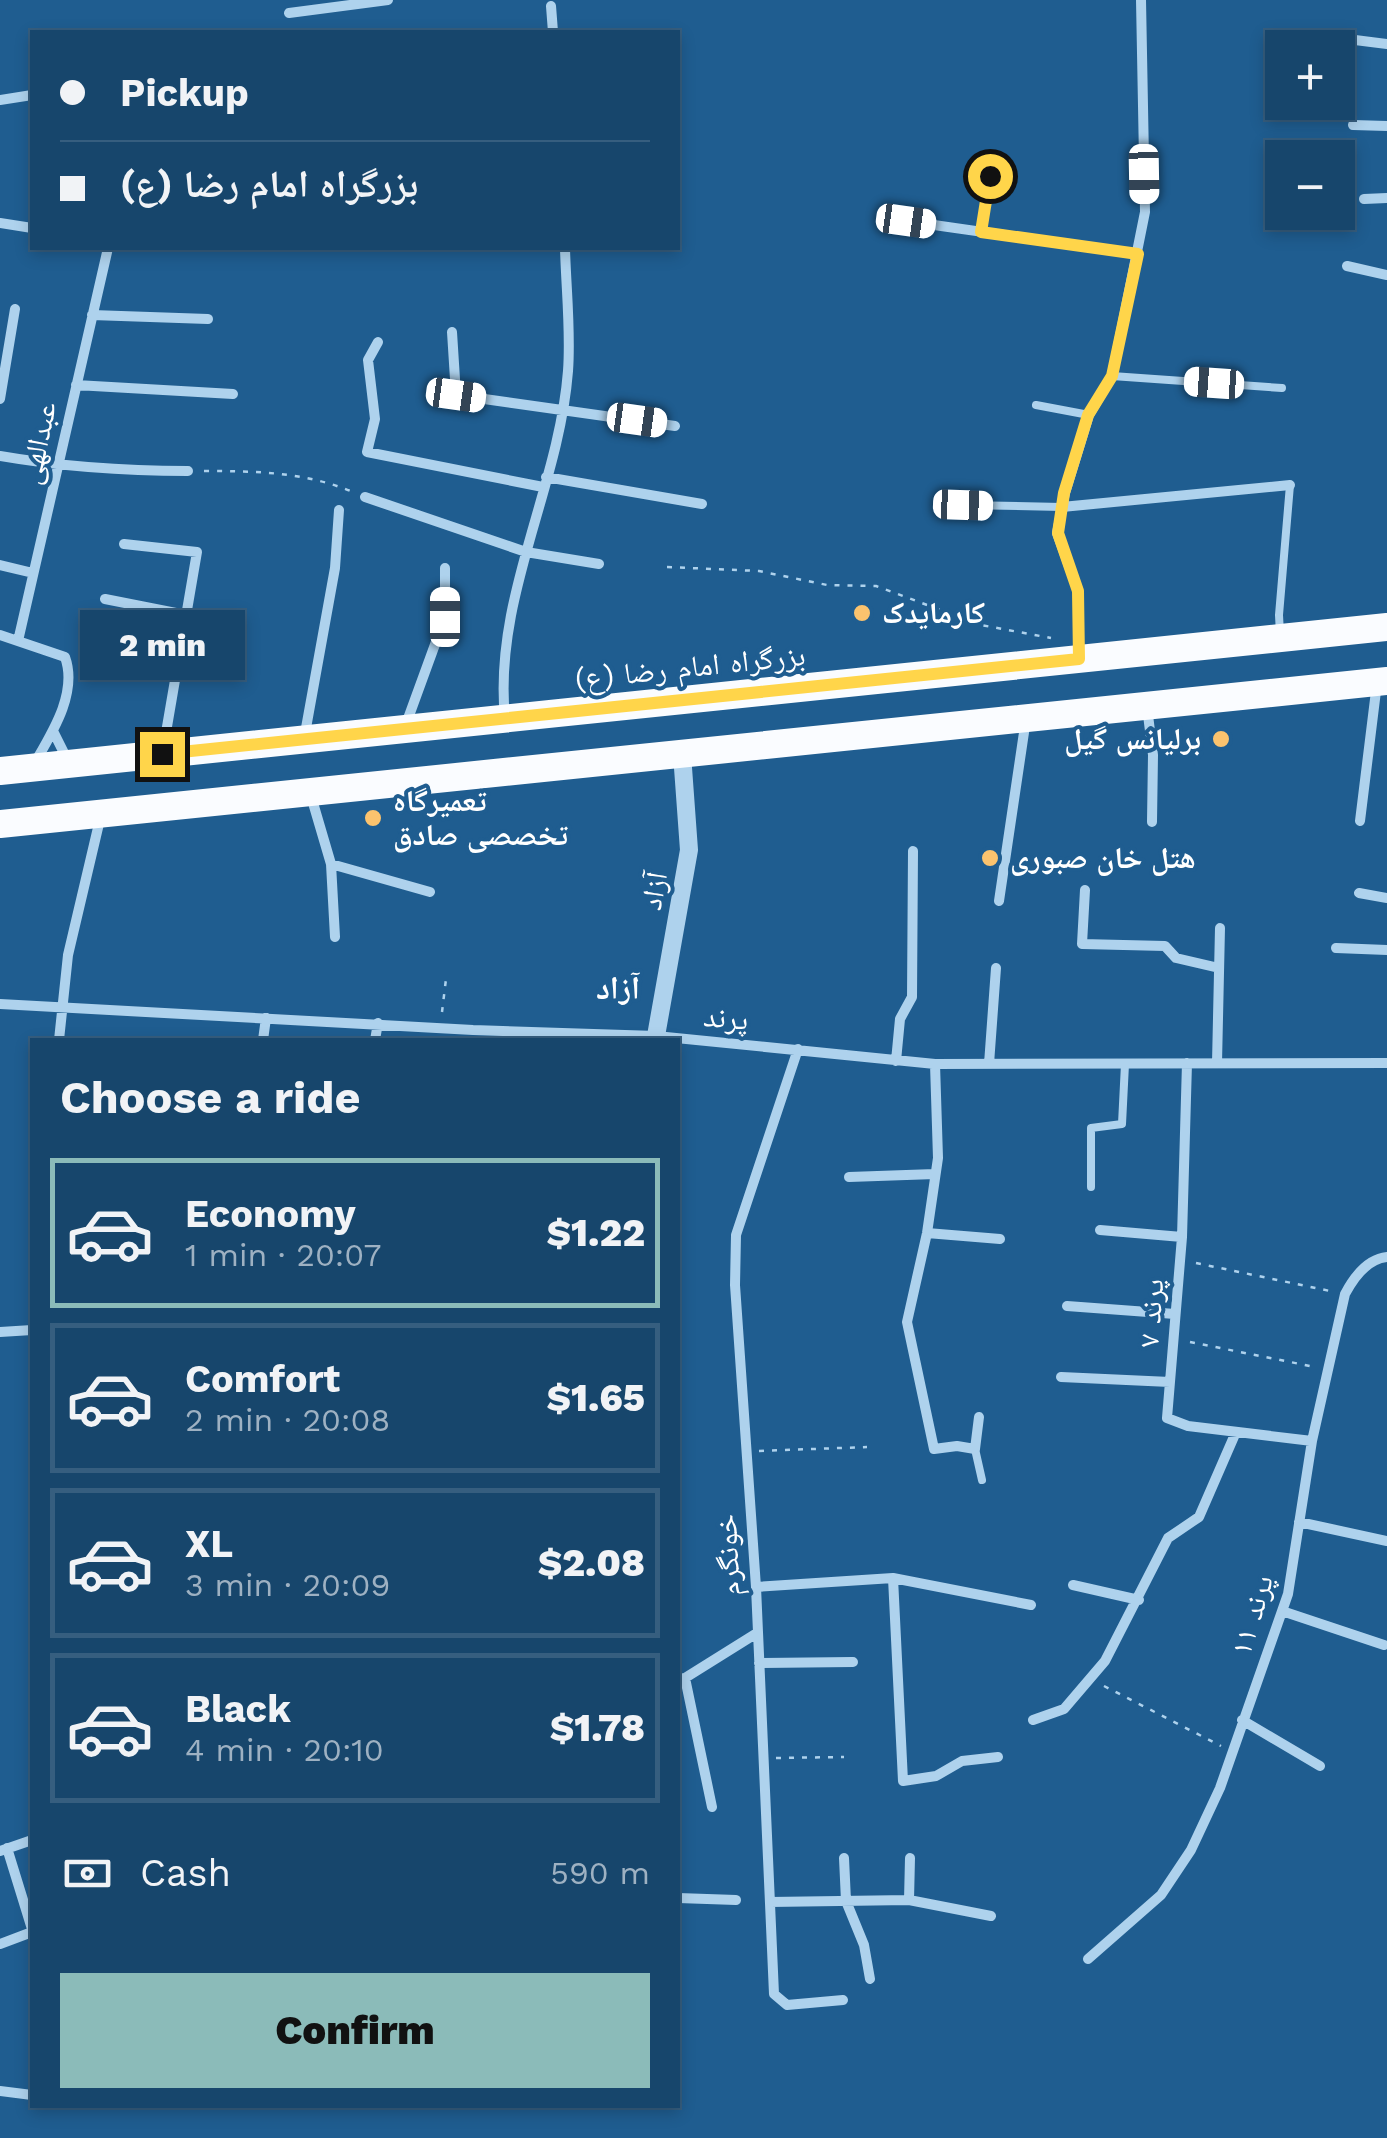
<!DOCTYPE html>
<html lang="en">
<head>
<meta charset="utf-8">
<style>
  body { margin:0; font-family:"Work Sans","Noto Naskh Arabic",sans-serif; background:#245074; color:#f1f3f6; height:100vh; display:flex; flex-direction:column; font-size:38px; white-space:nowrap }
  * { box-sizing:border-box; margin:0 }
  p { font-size:32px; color:#9eb1c2 }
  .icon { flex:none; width:55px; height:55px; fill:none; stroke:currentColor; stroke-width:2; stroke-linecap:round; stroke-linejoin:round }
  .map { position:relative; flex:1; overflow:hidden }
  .panel { position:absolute; left:30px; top:1038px; width:650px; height:1070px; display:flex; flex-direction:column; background:#17466c; border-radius:0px; box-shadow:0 5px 15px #0003,0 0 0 2px #365e7f }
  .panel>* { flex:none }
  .guide { position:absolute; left:30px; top:30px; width:650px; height:220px; border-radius:0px; box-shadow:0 5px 15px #0003,0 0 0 2px #365e7f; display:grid; align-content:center; height:220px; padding:0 30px; background:#17466c }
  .fabs { position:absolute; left:1265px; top:30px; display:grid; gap:20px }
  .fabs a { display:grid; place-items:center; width:90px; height:90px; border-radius:0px; background:#17466c; box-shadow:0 5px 15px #0003,0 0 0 2px #365e7f; font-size:50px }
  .end { position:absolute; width:45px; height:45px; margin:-22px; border:12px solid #ffd54a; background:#111; box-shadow:0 0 0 5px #111 }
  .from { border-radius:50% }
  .bubble { position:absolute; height:70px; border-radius:0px; background:#17466c; box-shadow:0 5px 15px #0003,0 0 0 2px #365e7f; font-size:32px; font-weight:800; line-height:70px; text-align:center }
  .car { position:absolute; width:30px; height:60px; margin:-30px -15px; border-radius:12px; box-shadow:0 0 8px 2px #0007; background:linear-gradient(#fff 24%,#345 0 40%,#fff 0 76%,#345 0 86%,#fff 0) }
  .guide b { display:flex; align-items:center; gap:35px; height:95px; font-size:38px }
  .guide b+b { border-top:2px solid #365e7f }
  .guide i { width:25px; height:25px; background:#f1f3f6 }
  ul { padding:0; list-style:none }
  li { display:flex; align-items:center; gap:30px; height:150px; margin:0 20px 15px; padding:0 10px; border:5px solid #365e7f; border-radius:0px }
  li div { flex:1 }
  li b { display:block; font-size:38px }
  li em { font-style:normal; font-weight:800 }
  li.on { border-color:#8bbbb9 }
  li>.icon { width:90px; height:90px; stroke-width:1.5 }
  h2 { padding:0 30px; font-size:45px; line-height:120px }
  .pay { display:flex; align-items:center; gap:25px; height:110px; padding:0 30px; font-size:38px }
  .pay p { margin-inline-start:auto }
  .cta { display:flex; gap:20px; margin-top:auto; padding:20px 30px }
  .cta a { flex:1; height:115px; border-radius:0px; background:#8bbbb9; color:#111; font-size:40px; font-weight:800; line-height:115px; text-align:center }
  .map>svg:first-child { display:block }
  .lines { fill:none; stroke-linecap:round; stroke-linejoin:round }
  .path { stroke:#aed2ed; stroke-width:2.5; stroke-dasharray:5 8; stroke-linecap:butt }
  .service { stroke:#aed2ed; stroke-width:8 }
  .minor { stroke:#aed2ed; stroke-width:10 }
  .tertiary { stroke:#aed2ed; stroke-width:18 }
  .trunk { stroke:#fafcff; stroke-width:28 }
  .route { stroke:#ffd54a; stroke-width:12 }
  .poi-dot { fill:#fbc36e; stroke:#1f5d90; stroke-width:4 }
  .labels { text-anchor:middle; stroke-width:8; stroke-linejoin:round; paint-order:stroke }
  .street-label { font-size:30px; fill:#fff; stroke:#1f5d90 }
  .poi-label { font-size:30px; font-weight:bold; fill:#fff; stroke:#1f5d90; text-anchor:start }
  .neighbourhood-label { font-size:32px; font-weight:bold; fill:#fff; stroke:#1f5d90 }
</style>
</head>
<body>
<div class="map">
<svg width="1387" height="2138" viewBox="0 0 1387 2138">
  <rect width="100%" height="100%" fill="#1f5d90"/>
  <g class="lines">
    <!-- path -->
    <path class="path" d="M204,471C256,471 305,472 353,492
      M667,567L759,571L827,585L876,586L981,625L1051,638
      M442,1012L446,979
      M1196,1263L1330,1291
      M1190,1342L1315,1367
      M759,1451L867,1447
      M1104,1686L1221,1746
      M776,1758L844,1757"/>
    <!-- service -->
    <path class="service" d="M1112,376L1282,388
      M1036,405L1089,415
      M963,505L1062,507
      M1280,634L1279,615L1290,485
      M1091,1187V1128L1122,1124L1125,1064
      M975,1449L982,1480"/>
    <!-- minor -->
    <path class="minor" d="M551,6L553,32
      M289,13L388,0
      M1355,40L1387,44
      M0,100L32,95
      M1353,125L1387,126
      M1364,199L1387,198
      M906,221L1137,254
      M0,223L32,228
      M981,232L990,176
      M1347,266L1387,275
      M92,315L208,319
      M452,332L456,395L675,426
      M378,342L368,360L375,419L367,452L543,487
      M76,385L233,394
      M0,399L15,309
      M0,456C63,467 124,471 188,471
      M546,477L702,504
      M365,497L526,552L599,564
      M1062,507L1290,485
      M124,544L197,552L163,750
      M0,565L33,573
      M105,599L186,615
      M0,635L65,657C78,693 52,733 34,764
      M18,641L108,248
      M1079,656L1078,591L1057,533L1065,493L1089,415L1112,376L1145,212L1141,0
      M128,659L177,669
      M1147,707L1153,755L1152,822
      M505,718C493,598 559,488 568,371C571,331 566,288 565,248
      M406,724L445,617V568
      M53,731L68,761
      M304,739L335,568L339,510
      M311,796L331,864L335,937
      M1360,821L1377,683
      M331,864L430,892
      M1085,890L1082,944L1165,946L1176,958L1219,968
      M1359,893L1387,898
      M999,901L1026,719
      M1336,948L1387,950
      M0,1004L473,1030L656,1036L935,1064L1387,1063
      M59,1040L68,955L101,815
      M263,1040L266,1018
      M375,1040L378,1023
      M798,1049L736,1235L735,1285L756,1587L774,1994L787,2005L843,2000
      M896,1061L900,1019L912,997L913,851
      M1187,1063L1182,1237L1167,1418L1188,1426L1312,1441
      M1217,1063L1220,928
      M935,1064L938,1158L927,1233L907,1322L934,1449L957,1446L975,1449L979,1417
      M989,1064L996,968
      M849,1177L935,1174
      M1100,1230L1182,1237
      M927,1233L1000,1239
      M1067,1306L1175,1314
      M0,1332L32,1330
      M1061,1377L1170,1382
      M1299,1522L1387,1541
      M893,1578L903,1781L936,1776L962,1761L998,1757
      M1073,1585L1139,1600
      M756,1587L893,1578L1031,1605
      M1282,1611L1384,1645
      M759,1663L853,1662
      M685,1678L712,1807
      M678,1679L685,1678L757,1633
      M1033,1720L1064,1709L1105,1661L1168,1538L1199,1517L1236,1432
      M1242,1720L1320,1766
      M7,1848L32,1929
      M0,1851L32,1840
      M844,1858L846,1901L864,1945L870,1979
      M678,1898L736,1900
      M909,1900L910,1858
      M770,1902L909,1900L991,1916
      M0,1944L32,1932
      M1088,1959L1161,1895L1191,1850L1220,1788L1288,1594L1312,1441L1345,1294C1354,1277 1367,1259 1387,1257
      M0,2091L32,2095"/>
    <!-- tertiary -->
    <path class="tertiary" d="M656,1036L689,850L682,754"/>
    <!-- trunk -->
    <path class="trunk" d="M0,771L1387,627
      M0,824L1387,681"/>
  </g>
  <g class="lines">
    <!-- route -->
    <path class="route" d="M162,754L1079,659L1078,591L1058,533L1064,493L1088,415L1112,376L1138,254L981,232L990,176"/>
  </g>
  <!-- markers -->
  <g class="poi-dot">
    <circle cx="862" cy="613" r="10"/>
    <circle cx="1221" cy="739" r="10"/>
    <circle cx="373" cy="818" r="10"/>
    <circle cx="990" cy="858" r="10"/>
  </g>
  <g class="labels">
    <!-- street labels -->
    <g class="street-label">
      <text transform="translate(38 443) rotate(-78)" y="10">عبدالهی</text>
      <text transform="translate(690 667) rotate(-6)" y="10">بزرگراه امام رضا (ع)</text>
      <text transform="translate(654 891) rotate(-80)" y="10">آزاد</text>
      <text transform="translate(726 1018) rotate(5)" y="10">پرند</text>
      <text transform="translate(1151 1313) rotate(-86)" y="10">پرند ۷</text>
      <text transform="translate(728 1555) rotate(-93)" y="10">خونگرم</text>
      <text transform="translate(1252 1615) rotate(-73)" y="10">پرند ۱۱</text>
    </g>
    <!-- poi labels -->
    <g class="poi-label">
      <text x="882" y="623">کارمایدک</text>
      <text x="1201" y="749" text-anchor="end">برلیانس گیل</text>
      <text x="393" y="811">تعمیرگاه<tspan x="393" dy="34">تخصصی صادق</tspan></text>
      <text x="1010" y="868">هتل خان صبوری</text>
    </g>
    <!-- neighbourhood labels -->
    <g class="neighbourhood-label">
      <text x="618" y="999">آزاد</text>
    </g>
  </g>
</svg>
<div class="fabs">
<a>+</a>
<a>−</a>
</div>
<i class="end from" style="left:990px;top:176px"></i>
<i class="end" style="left:162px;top:754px"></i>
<div class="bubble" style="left:80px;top:610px;width:165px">2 min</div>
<i class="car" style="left:1144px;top:174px;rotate:179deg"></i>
<i class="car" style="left:906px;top:221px;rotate:98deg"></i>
<i class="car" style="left:1214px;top:383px;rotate:274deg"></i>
<i class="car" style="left:456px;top:395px;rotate:98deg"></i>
<i class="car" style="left:637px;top:420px;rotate:98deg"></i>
<i class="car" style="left:963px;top:505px;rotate:92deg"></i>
<i class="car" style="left:445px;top:617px;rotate:0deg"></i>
<div class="guide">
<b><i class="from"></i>Pickup</b>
<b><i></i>بزرگراه امام رضا (ع)</b>
</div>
<section class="panel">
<h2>Choose a ride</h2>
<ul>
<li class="on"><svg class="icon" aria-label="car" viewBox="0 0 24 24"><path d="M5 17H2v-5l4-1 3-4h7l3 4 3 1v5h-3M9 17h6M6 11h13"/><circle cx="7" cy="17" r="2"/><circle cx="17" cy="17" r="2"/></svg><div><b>Economy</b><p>1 min · 20:07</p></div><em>$1.22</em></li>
<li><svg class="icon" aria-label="car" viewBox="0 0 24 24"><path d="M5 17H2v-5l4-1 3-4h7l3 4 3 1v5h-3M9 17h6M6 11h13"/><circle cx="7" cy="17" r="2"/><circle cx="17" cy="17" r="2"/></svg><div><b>Comfort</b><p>2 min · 20:08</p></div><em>$1.65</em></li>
<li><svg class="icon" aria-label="car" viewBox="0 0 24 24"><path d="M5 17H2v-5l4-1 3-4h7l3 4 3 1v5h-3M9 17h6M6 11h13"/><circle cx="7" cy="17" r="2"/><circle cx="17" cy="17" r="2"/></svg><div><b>XL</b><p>3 min · 20:09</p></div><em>$2.08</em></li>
<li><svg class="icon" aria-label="car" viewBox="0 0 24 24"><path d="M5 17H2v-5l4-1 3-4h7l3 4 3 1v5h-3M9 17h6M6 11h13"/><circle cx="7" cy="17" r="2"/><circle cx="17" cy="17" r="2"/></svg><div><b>Black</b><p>4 min · 20:10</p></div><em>$1.78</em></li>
</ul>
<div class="pay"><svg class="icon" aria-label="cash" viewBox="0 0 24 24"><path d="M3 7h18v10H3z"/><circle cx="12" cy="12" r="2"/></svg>Cash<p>590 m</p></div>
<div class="cta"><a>Confirm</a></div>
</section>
</div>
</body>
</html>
